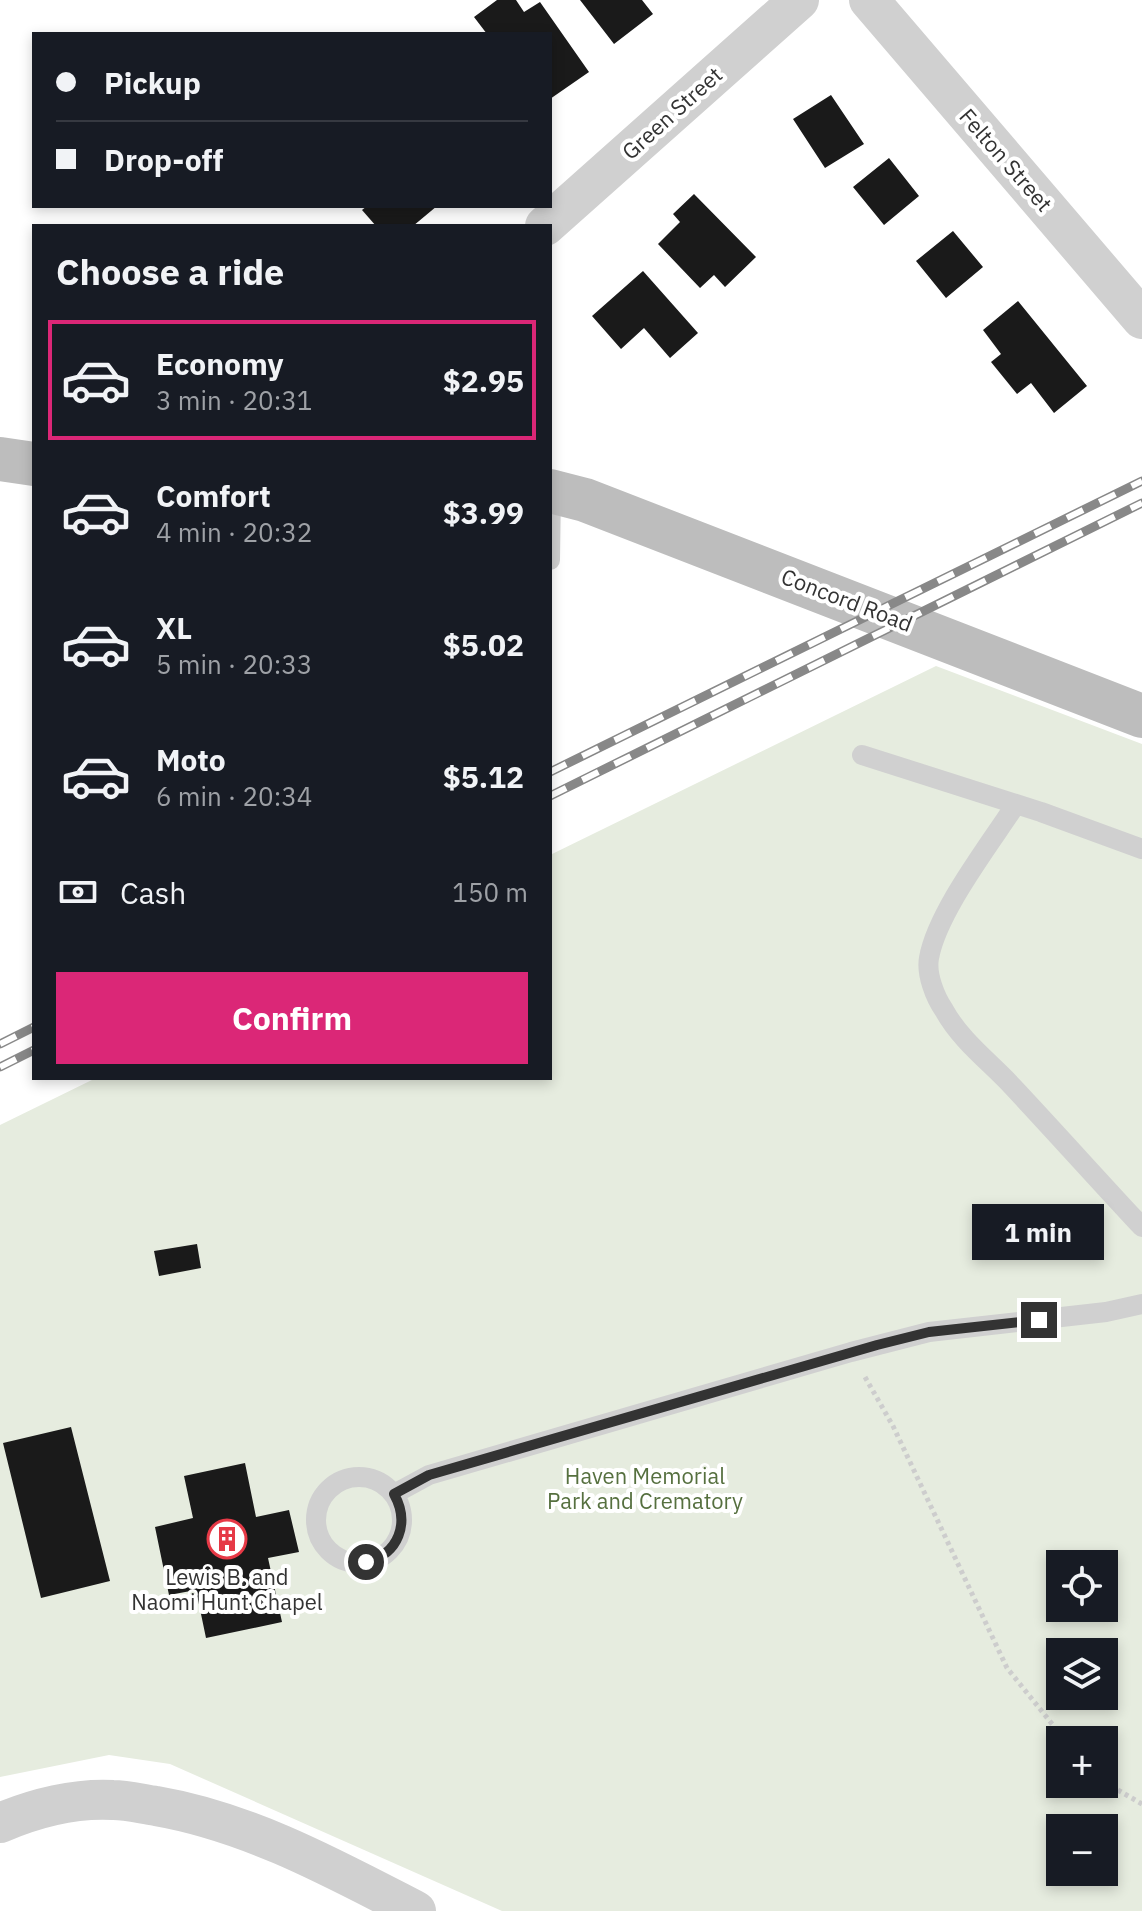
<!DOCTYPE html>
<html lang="en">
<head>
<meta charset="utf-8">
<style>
  body { margin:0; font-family:"IBM Plex Sans",sans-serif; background:#20242c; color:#f1f3f6; height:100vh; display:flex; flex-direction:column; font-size:30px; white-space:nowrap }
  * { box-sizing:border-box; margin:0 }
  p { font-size:26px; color:#9ea1a6 }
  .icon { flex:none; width:44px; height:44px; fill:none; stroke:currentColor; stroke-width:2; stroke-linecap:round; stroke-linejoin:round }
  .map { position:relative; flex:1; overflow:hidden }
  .panel { position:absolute; left:32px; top:224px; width:520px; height:856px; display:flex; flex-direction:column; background:#171b24; border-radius:0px; box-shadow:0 4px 12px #0003 }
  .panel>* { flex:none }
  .hud { position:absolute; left:32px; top:32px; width:520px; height:176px; border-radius:0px; box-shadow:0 4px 12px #0003; display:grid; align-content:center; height:176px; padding:0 24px; background:#171b24 }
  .fabs { position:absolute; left:1046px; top:1550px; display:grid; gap:16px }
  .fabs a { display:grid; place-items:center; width:72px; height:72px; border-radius:0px; background:#171b24; box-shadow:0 4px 12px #0003; font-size:40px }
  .end { position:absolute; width:36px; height:36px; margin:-18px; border:10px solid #333; background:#fff; box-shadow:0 0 0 4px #fff }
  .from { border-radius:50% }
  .bubble { position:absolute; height:56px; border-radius:0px; background:#171b24; box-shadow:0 4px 12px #0003; font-size:26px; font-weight:700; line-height:56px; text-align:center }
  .hud b { display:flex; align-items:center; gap:28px; height:76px; font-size:30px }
  .hud b+b { border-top:2px solid #363941 }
  .hud i { width:20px; height:20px; background:#f1f3f6 }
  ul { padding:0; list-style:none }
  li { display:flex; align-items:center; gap:24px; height:120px; margin:0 16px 12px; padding:0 8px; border:4px solid transparent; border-radius:0px }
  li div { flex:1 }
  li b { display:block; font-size:30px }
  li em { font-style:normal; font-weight:700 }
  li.active { border-color:#db2777 }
  li>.icon { width:72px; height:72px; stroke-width:1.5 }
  h2 { padding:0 24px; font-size:36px; line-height:96px }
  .pay { display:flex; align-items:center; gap:20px; height:88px; padding:0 24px; font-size:30px }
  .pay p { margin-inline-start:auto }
  .cta { display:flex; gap:16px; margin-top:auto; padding:16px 24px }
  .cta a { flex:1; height:92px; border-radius:0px; background:#db2777; color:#fff; font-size:32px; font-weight:700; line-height:92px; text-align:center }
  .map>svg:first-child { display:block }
  .green { fill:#e6ecdf; fill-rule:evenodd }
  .building { fill:#1a1a1a }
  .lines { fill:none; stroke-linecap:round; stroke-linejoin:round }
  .path { stroke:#cdcdcd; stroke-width:5; stroke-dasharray:4 4; stroke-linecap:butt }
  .lane { stroke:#d0d0d0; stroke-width:20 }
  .street { stroke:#d0d0d0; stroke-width:40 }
  .secondary { stroke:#bdbdbd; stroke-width:44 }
  .rail-casing { stroke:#888; stroke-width:9 }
  .rail { stroke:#fff; stroke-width:6; stroke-dasharray:18; stroke-linecap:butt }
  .route { stroke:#333; stroke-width:10 }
  .labels { text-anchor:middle; stroke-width:8; stroke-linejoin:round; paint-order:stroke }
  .street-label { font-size:22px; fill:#333; stroke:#fff }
  .park-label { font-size:22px; fill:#56703f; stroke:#fff }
  .poi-label { font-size:22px; fill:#333; stroke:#fff }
</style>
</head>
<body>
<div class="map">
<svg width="1142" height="1911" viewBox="0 0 1142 1911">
  <rect width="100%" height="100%" fill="#fff"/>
  <!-- green -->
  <path class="green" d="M936,666L1142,744V1911H502L170,1764L109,1755L0,1777V1125L96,1078H550V855ZM1060,1564H1104V1608H1060ZM1060,1652H1104V1696H1060ZM1060,1740H1104V1784H1060ZM1060,1828H1104V1872H1060Z"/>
  <!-- building -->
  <path class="building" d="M497,0H516L524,12L540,2L589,72L550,99V34H487L474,17Z
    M580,0H642L653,14L614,44Z
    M831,95L864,144L825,168L793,119Z
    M889,158L919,196L884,225L853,187Z
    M694,194L756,257L725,287L714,275L700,288L658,244L680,222L673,214Z
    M367,206H437L413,226H376L362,210Z
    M953,231L983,267L946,298L916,261Z
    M643,271L698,333L670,358L644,328L621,349L592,316Z
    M1018,301L1087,386L1054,413L1031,383L1017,394L991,362L1001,354L983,330Z
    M197,1244L201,1268L159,1276L154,1251Z
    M71,1427L110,1581L41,1598L3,1443Z
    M245,1463L256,1517L289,1510L299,1552L268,1558L282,1622L206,1638L196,1590L169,1595L155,1527L193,1518L184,1476Z"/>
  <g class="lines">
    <!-- path -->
    <path class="path" d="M865,1377L893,1426L1007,1668L1065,1740
      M1104,1782L1142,1804"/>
    <!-- lane -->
    <path class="lane" d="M550,560L551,491
      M862,755L1041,812L1142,849
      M1016,804C990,844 937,912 929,958C926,974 935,997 944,1010C961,1041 990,1062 1013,1087C1057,1134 1099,1181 1142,1227
      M316 1520a43 43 0 1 1 86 0a43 43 0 1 1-86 0Z
      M394,1494L429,1475L851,1352L929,1332L1106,1312L1142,1304"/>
    <!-- street -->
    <path class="street" d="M869,0L1142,319
      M545,226L799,0
      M0,1823C35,1808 76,1798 113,1800C127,1800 142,1804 156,1806C249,1822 333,1868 416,1911"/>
    <!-- secondary -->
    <path class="secondary" d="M0,459L34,464
      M550,491L585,500L1142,716"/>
    <defs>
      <path id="rail" d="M550,772L1142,481
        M550,796L1142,503
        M0,1044L34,1027
        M0,1067L34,1050"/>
    </defs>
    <!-- rail casing -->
    <use href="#rail" class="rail-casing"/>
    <!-- rail -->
    <use href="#rail" class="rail"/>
  </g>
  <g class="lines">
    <!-- route -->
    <path class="route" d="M366,1562C399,1554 410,1523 394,1494L429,1475L877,1345L929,1332L1039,1320"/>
  </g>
  <!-- icons -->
  <defs>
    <symbol id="building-ring" viewBox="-11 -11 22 22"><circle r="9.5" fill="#fff" stroke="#e63946" stroke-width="1.5"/><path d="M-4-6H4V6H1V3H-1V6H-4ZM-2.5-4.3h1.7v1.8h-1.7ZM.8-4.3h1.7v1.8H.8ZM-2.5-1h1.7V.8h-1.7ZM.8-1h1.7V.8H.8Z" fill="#e63946"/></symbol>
  </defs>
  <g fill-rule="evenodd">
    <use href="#building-ring" x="205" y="1517" width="44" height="44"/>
  </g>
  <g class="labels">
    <!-- street labels -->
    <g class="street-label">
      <text transform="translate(672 113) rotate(-42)" y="8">Green Street</text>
      <text transform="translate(1006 160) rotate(49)" y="8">Felton Street</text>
      <text transform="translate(847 600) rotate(21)" y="8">Concord Road</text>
    </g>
    <!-- park labels -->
    <g class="park-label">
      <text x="645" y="1484">Haven Memorial<tspan x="645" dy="25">Park and Crematory</tspan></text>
    </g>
    <!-- poi labels -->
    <g class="poi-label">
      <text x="227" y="1585">Lewis B. and<tspan x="227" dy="25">Naomi Hunt Chapel</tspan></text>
    </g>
  </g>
</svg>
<div class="fabs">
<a><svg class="icon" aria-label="locate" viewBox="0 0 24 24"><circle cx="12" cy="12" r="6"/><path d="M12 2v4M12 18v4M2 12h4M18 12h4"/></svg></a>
<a><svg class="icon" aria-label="layers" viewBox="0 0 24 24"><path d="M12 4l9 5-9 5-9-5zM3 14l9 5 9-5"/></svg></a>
<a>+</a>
<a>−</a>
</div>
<i class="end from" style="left:366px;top:1562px"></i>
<i class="end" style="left:1039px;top:1320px"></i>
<div class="bubble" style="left:972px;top:1204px;width:132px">1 min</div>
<div class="hud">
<b><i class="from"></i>Pickup</b>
<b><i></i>Drop-off</b>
</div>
<section class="panel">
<h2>Choose a ride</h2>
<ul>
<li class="active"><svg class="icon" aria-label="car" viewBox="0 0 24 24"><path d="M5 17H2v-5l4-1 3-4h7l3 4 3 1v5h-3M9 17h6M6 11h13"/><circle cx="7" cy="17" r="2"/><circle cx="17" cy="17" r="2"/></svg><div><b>Economy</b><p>3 min · 20:31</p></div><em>$2.95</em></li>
<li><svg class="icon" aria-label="car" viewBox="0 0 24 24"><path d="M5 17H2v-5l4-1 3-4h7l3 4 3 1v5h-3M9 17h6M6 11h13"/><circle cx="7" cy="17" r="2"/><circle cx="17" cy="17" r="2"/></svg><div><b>Comfort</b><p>4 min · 20:32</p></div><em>$3.99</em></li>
<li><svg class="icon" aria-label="car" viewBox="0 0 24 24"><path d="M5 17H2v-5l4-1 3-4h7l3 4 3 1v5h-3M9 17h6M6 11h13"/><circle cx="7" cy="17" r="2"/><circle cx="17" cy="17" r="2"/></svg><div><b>XL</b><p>5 min · 20:33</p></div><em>$5.02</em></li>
<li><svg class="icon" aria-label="car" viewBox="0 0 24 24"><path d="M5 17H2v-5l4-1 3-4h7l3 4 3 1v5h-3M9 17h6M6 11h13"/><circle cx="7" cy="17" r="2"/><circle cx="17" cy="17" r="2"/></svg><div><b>Moto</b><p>6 min · 20:34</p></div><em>$5.12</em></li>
</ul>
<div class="pay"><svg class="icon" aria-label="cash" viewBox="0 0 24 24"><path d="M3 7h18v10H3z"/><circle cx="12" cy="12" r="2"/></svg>Cash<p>150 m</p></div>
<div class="cta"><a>Confirm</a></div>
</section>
</div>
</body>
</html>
